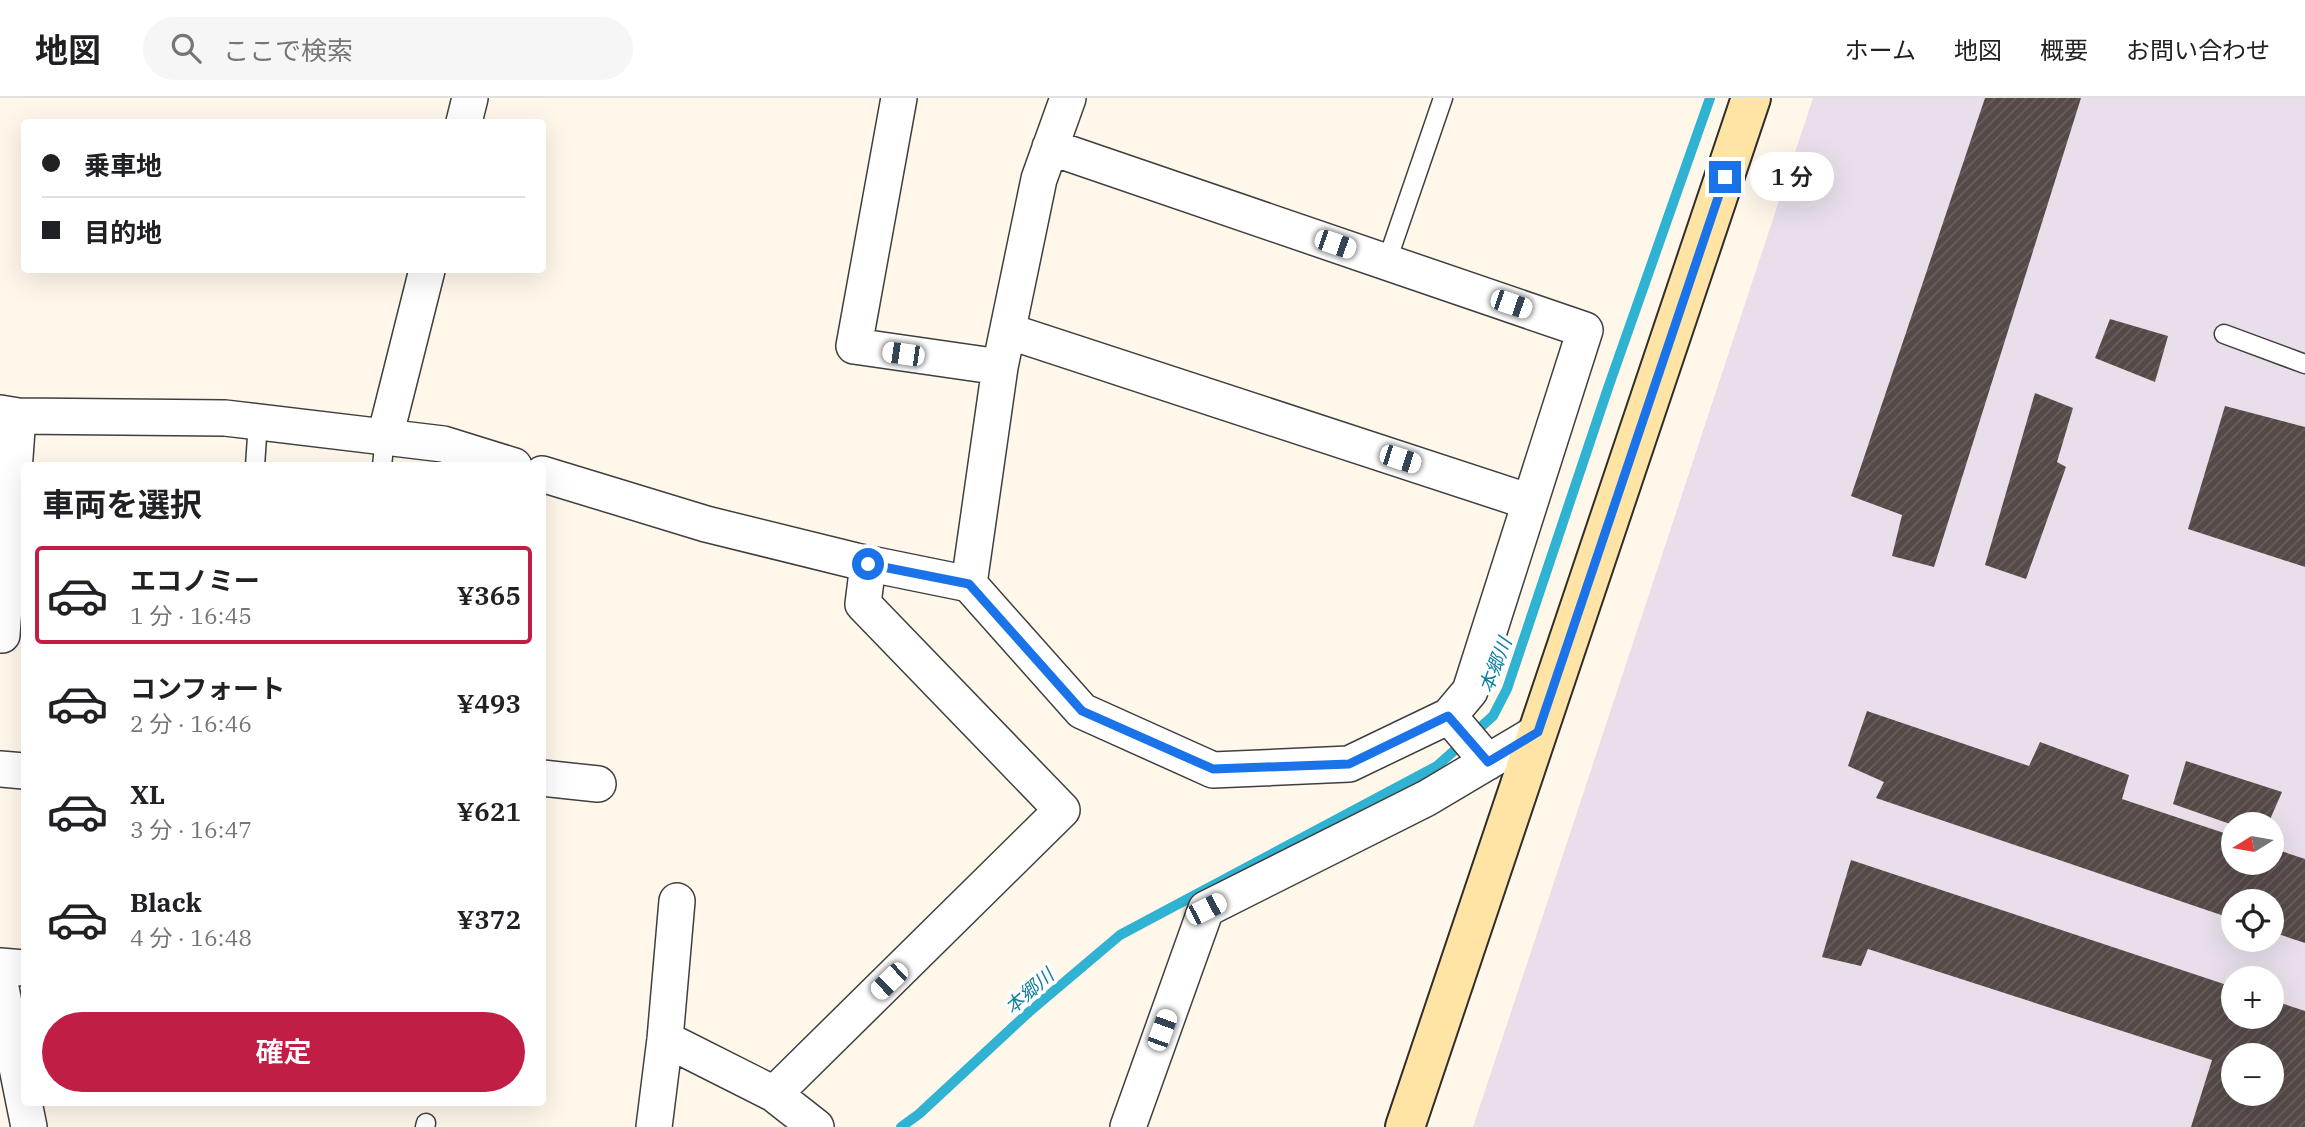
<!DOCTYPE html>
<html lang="ja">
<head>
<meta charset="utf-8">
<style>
  body { margin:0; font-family:"IBM Plex Serif","Noto Sans JP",serif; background:#f6f6f6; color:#202124; height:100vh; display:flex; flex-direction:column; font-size:26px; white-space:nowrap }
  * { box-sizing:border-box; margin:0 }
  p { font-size:23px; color:#757577 }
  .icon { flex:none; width:38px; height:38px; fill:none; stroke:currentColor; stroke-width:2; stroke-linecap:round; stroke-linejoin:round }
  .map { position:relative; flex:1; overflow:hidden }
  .details { position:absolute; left:21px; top:364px; width:525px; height:644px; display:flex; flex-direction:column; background:#fff; border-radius:7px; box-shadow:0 7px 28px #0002 }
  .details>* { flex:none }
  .top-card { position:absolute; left:21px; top:21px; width:525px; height:154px; border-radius:7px; box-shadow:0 7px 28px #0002; display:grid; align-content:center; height:154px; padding:0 21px; background:#fff }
  .needle { width:46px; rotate:259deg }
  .controls { position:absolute; left:2221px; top:714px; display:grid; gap:14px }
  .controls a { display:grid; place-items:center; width:63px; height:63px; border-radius:50%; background:#fff; box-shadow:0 7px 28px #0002; font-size:35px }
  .end { position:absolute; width:32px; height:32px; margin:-16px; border:9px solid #1a73e8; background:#fff; box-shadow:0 0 0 4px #fff }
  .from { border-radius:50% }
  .bubble { position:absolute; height:49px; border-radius:24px; background:#fff; box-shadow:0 7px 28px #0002; font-size:23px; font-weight:600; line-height:49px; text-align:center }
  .car { position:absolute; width:21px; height:42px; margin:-21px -10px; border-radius:9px; box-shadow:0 0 5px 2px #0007; background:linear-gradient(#fff 24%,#345 0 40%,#fff 0 76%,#345 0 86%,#fff 0) }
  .top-card b { display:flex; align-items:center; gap:24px; height:66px; font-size:26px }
  .top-card b+b { border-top:2px solid #e0e0e0 }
  .top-card i { width:18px; height:18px; background:#202124 }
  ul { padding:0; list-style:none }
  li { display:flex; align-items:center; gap:21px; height:98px; margin:0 14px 10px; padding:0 7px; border:4px solid transparent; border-radius:7px }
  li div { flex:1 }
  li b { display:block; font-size:26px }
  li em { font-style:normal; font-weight:600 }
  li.active { border-color:#c11e46 }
  li>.icon { width:63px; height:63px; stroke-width:1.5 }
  h2 { padding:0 21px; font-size:32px; line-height:84px }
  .cta { display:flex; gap:14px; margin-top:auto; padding:14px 21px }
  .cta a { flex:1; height:80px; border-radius:42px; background:#c11e46; color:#fff; font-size:28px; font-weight:600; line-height:80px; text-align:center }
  header { display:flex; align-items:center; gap:42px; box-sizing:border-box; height:98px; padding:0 35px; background:#fff; border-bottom:2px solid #e0e0e0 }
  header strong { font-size:33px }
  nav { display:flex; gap:38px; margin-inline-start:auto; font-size:24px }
  .search { width:490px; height:63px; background:#f6f6f6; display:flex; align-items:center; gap:18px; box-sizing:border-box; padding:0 24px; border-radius:38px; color:#757577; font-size:26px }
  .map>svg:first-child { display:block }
  .industrial { fill:#e8dfeb; fill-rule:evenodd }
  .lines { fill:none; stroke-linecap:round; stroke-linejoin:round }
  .stream { stroke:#30b2d3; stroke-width:10 }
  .building { fill:url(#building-hatch); fill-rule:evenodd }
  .lane-casing { stroke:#3f3f3f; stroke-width:21 }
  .street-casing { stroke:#3f3f3f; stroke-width:38 }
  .secondary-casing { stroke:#2e2e2e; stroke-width:42 }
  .lane { stroke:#fff; stroke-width:18 }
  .street { stroke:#fff; stroke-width:35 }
  .secondary { stroke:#ffe4a5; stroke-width:38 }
  .route { stroke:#1a73e8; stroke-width:9 }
  .labels { text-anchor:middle; stroke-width:7; stroke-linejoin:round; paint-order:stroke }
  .water-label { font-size:19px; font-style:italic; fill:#107fa2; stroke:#fff }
</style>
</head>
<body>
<header>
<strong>地図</strong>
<div class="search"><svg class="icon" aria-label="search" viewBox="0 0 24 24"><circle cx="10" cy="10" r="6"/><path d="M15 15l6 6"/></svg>ここで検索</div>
<nav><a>ホーム</a><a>地図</a><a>概要</a><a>お問い合わせ</a></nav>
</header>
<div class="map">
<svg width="2305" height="1029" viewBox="0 0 2305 1029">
  <defs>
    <pattern id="building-hatch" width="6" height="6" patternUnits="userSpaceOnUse" patternTransform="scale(1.75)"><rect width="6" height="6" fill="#554a48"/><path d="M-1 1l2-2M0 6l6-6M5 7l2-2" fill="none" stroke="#68605e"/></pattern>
  </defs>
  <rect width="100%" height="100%" fill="#fff7ea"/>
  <!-- industrial -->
  <path class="industrial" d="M1813,0H2305V1029H1473ZM2233,726H2272V765H2233ZM2233,803H2272V842H2233ZM2233,880H2272V919H2233ZM2233,957H2272V996H2233Z"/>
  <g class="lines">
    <!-- stream -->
    <path class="stream" d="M901,1029L919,1016L1029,914L1120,837L1437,668L1493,618L1507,591L1608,290L1710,0"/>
  </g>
  <!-- building -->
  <path class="building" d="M1985,0H2081L1934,469L1892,458L1902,417L1851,398Z
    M2110,221L2168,238L2155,284L2095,260Z
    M2035,295L2073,310L2057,364L2066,369L2026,481L1985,467Z
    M2225,308L2305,329V469L2188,431Z
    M1867,613L2029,668L2040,644L2129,677L2122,701L2233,738V765H2272V750L2305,761V845L2272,834V803H2233V821L1876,700L1884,684L1848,668Z
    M2186,663L2282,694L2268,726L2233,727L2173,706Z
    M1851,762L2233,889V919H2272V902L2305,913V1029H2191L2212,962L1868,851L1861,868L1822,859ZM2233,957H2272V996H2233Z"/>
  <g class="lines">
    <defs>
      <path id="lane" d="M1387,163L1443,0
        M2224,236L2305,266
        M255,368L258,324
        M382,368L385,339
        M425,1029L426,1025"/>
      <path id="street" d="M899,0L854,248L1000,269
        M464,24L470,0
        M1008,233L1530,404
        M0,315L18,318L225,320L443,346L514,368
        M385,339L427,172
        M542,376L706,426L856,463L969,486L1082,613L1213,672L1349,666L1449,618L1470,593L1585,232L1050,49
        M969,486L1000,269L1039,81L1068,0
        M0,537H2L18,318
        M1449,618L1488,664
        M0,671L24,673
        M542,680L598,686
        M0,868L24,870
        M0,885L29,1029
        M665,941L774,996L816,1029
        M774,996L1062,712L863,506L868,466
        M654,1029L665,941L677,803
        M1128,1029L1206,811L1427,700L1538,634"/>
      <path id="secondary" d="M1405,1029L1751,0"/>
    </defs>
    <!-- lane casing -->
    <use href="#lane" class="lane-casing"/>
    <!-- street casing -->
    <use href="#street" class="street-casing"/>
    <!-- secondary casing -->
    <use href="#secondary" class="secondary-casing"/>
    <!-- lane -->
    <use href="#lane" class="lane"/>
    <!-- street -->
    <use href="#street" class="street"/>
    <!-- secondary -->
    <use href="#secondary" class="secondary"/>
  </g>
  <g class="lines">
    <!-- route -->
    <path class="route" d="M868,466L969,486L1082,613L1213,671L1349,666L1448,618L1488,664L1538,634L1725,79"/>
  </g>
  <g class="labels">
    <!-- water labels -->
    <g class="water-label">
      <text transform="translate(1495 567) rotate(-69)" y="7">本郷川</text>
      <text transform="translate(1029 893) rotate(-41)" y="7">本郷川</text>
    </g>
  </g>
</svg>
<div class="controls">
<a><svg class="needle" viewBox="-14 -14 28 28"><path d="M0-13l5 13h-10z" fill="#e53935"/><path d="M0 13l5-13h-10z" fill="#757577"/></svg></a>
<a><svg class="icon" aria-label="locate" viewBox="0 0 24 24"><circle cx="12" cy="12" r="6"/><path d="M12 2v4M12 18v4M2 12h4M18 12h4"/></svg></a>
<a>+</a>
<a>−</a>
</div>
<i class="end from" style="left:868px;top:466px"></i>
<i class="end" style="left:1725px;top:79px"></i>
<div class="bubble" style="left:1750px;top:54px;width:84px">1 分</div>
<i class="car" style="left:1335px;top:146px;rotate:109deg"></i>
<i class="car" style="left:1511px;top:206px;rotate:109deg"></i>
<i class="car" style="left:903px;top:256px;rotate:278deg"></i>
<i class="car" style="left:1400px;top:361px;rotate:108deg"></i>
<i class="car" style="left:1206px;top:811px;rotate:63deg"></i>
<i class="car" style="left:889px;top:883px;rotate:226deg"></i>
<i class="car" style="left:1162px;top:932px;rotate:20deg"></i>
<div class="top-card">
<b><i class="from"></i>乗車地</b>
<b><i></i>目的地</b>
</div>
<section class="details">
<h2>車両を選択</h2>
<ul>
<li class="active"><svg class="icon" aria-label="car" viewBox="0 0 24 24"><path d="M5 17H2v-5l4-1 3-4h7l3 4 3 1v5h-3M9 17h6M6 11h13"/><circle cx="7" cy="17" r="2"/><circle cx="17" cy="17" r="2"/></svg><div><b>エコノミー</b><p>1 分 · 16:45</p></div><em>¥365</em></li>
<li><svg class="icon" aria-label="car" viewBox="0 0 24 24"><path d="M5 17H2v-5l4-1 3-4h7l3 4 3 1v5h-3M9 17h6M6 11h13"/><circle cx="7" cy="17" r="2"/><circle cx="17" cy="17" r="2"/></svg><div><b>コンフォート</b><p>2 分 · 16:46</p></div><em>¥493</em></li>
<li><svg class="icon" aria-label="car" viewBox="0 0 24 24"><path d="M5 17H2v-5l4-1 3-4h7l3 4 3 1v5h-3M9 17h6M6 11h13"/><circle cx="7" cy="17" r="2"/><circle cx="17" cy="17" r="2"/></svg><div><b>XL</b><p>3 分 · 16:47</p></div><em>¥621</em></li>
<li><svg class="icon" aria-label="car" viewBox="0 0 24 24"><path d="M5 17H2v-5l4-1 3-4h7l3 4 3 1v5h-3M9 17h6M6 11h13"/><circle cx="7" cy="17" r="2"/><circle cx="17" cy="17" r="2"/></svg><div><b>Black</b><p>4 分 · 16:48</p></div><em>¥372</em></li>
</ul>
<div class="cta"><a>確定</a></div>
</section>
</div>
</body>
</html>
